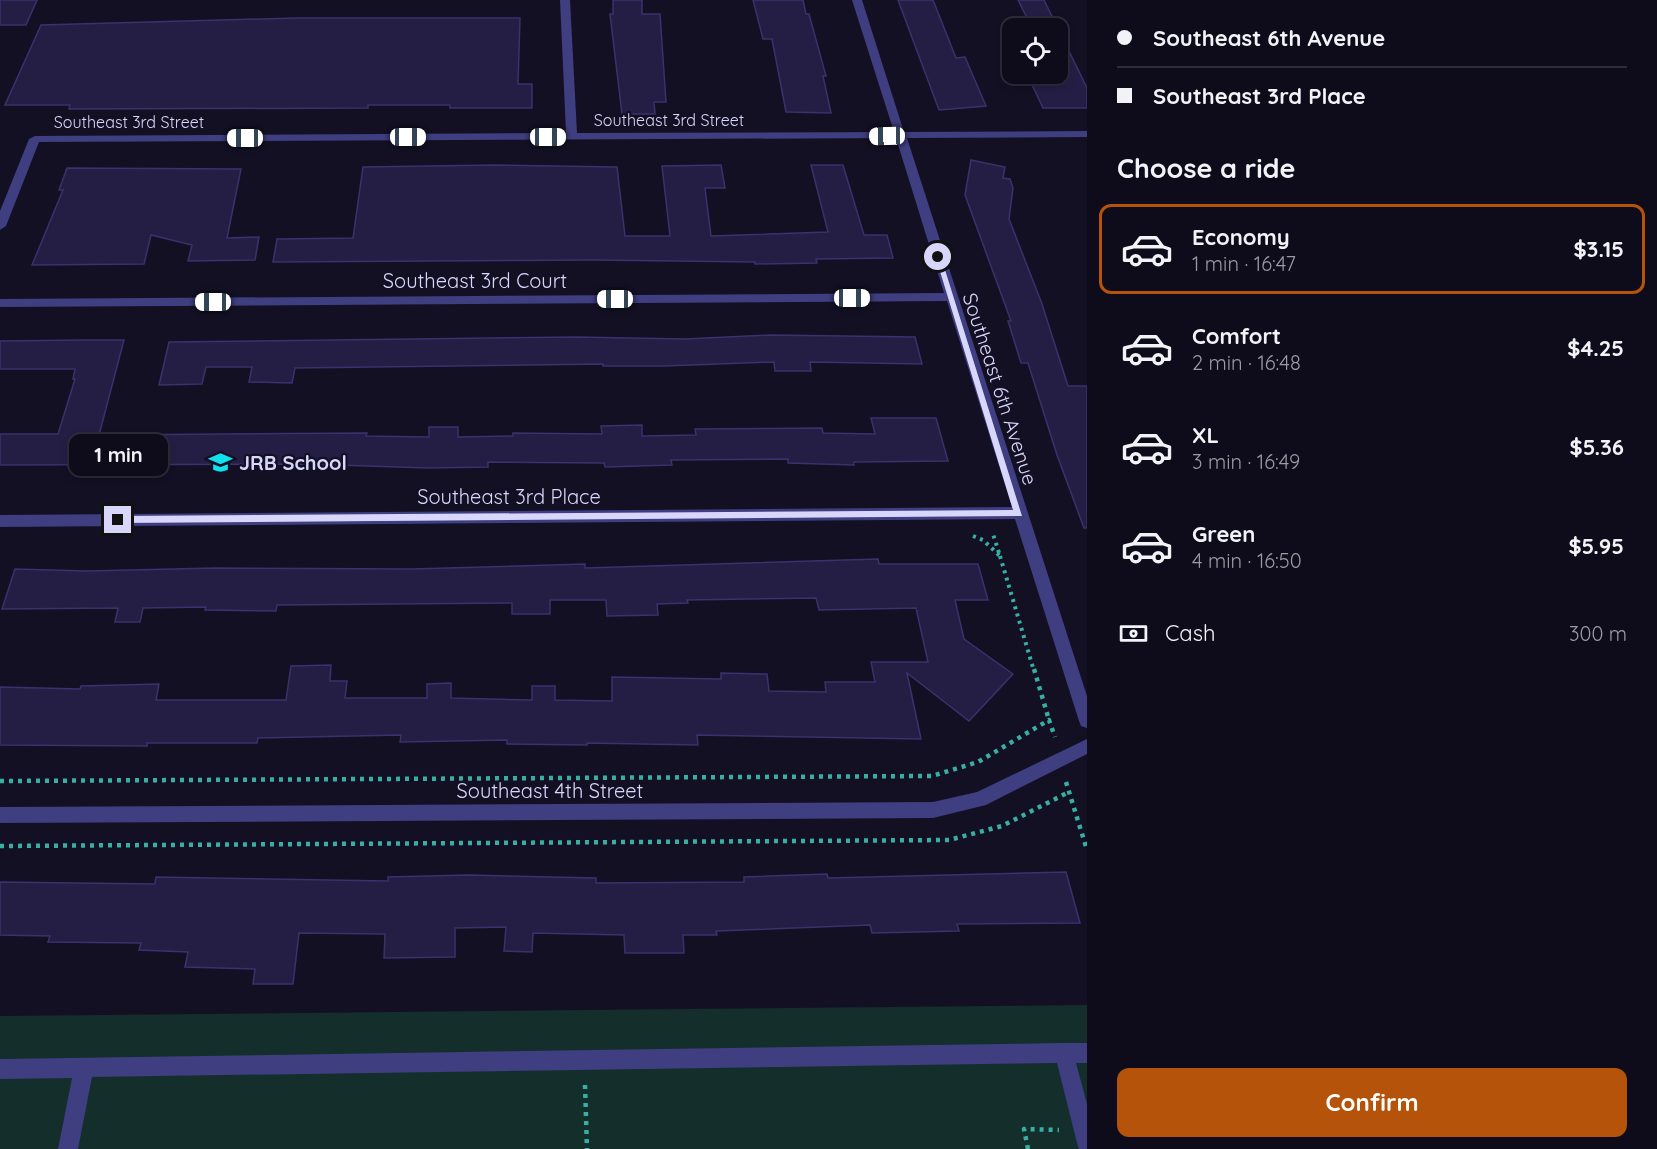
<!DOCTYPE html>
<html lang="en">
<head>
<meta charset="utf-8">
<style>
  body { margin:0; font-family:Quicksand,sans-serif; background:#1c1a28; color:#f1f3f6; height:100vh; display:flex; flex-direction:column; font-size:22px; white-space:nowrap }
  * { box-sizing:border-box; margin:0 }
  p { font-size:20px; color:#9b9ba3 }
  .icon { flex:none; width:33px; height:33px; fill:none; stroke:currentColor; stroke-width:2; stroke-linecap:round; stroke-linejoin:round }
  .map { position:relative; flex:1; overflow:hidden }
  .sheet { display:flex; flex-direction:column; background:#0e0c1b; width:570px }
  .sheet>* { flex:none }
  .guide { display:grid; align-content:center; height:132px; padding:0 30px; background:#0e0c1b }
  .tools { position:absolute; left:1002px; top:18px; display:grid; gap:12px }
  .tools a { display:grid; place-items:center; width:66px; height:66px; border-radius:12px; background:#0e0c1b; box-shadow:0 3px 9px #0003,0 0 0 2px #2e2c3a; font-size:30px }
  .end { position:absolute; width:27px; height:27px; margin:-14px; border:8px solid #d9d6fc; background:#111; box-shadow:0 0 0 3px #111 }
  .from { border-radius:50% }
  .bubble { position:absolute; height:42px; border-radius:12px; background:#0e0c1b; box-shadow:0 3px 9px #0003,0 0 0 2px #2e2c3a; font-size:20px; font-weight:700; line-height:42px; text-align:center }
  .car { position:absolute; width:18px; height:36px; margin:-18px -9px; border-radius:8px; box-shadow:0 0 4px 2px #0007; background:linear-gradient(#fff 24%,#345 0 40%,#fff 0 76%,#345 0 86%,#fff 0) }
  .guide b { display:flex; align-items:center; gap:21px; height:57px; font-size:22px }
  .guide b+b { border-top:2px solid #2e2c3a }
  .guide i { width:15px; height:15px; background:#f1f3f6 }
  ul { padding:0; list-style:none }
  li { display:flex; align-items:center; gap:18px; height:90px; margin:0 12px 9px; padding:0 18px; border:3px solid transparent; border-radius:12px }
  li div { flex:1 }
  li b { display:block; font-size:22px }
  li em { font-style:normal; font-weight:700 }
  li.on { border-color:#b45309 }
  li>.icon { width:54px; height:54px; stroke-width:1.5 }
  h2 { padding:0 30px; font-size:27px; line-height:72px }
  .pay { display:flex; align-items:center; gap:15px; height:66px; padding:0 30px; font-size:22px }
  .pay p { margin-inline-start:auto }
  .primary-button { display:flex; gap:12px; margin-top:auto; padding:12px 30px }
  .primary-button a { flex:1; height:69px; border-radius:12px; background:#b45309; color:#fff; font-size:24px; font-weight:700; line-height:69px; text-align:center }
  main { display:flex; flex:1; min-height:0 }
  .map>svg:first-child { display:block }
  .green { fill:#142e2c }
  .building { fill:#241e44; stroke:#3b316e; stroke-width:1.5 }
  .lines { fill:none; stroke-linecap:round; stroke-linejoin:round }
  .path-far1 { stroke:#37afa3; stroke-width:4; stroke-dasharray:3 4.5; stroke-linecap:butt }
  .path { stroke:#37afa3; stroke-width:4.5; stroke-dasharray:4 5; stroke-linecap:butt }
  .service { fill:#3e3e80; fill-rule:evenodd }
  .minor { fill:#3e3e80; fill-rule:evenodd }
  .route { fill:#d9d6fc }
  .labels { text-anchor:middle; stroke-width:4.5; stroke-linejoin:round; paint-order:stroke }
  .far-street-label { font-size:16px; fill:#d9d6fc; stroke:#131024 }
  .street-label { font-size:20px; fill:#d9d6fc; stroke:#131024 }
  .poi-label { font-size:20px; font-weight:bold; fill:#d9d6fc; stroke:#131024; text-anchor:start }
</style>
</head>
<body>
<main>
<div class="map">
<svg width="1087" height="1149" viewBox="0 0 1087 1149">
  <rect width="100%" height="100%" fill="#131024"/>
  <!-- green -->
  <path class="green" d="M1087,1005V1149H0V1016Z"/>
  <!-- building -->
  <path class="building" d="M0,0H37L26,25H0Z
    M613,0H642V14H660L666,102H654L655,114H622L610,14H613Z
    M753,0H803L806,14H809L826,76H823L831,113L786,112L772,39H763Z
    M898,0H933L956,58L965,57L986,106L939,110Z
    M1018,0H1044L1087,88V108H1043L1027,74H1058V28H1032Z
    M296,18H520L518,84H532V108H450V105H368V108L69,109L70,105H5L41,25Z
    M971,160L1005,167L1003,178L1010,179L1013,188L1009,219L1042,304L1068,386H1087V528H1084L1057,455L1028,363H1021L1008,321H1011L965,195Z
    M494,165L617,167L625,236H670L662,166L721,165L725,188H705L711,236L828,232L811,165H843L864,235H887L893,258L816,259L817,263L755,264V262L594,260L273,262L277,239L353,238L363,167Z
    M67,168L241,169L227,238L259,237L255,260L188,261L192,245L151,235L144,264L32,265L63,190H59Z
    M770,335L915,337L922,364L810,362L811,371H775L774,362L664,366H603V364L295,368L292,383L249,382L252,367H206L202,384L159,385L169,342L576,337L685,339Z
    M84,340H124L99,435L367,433L366,436L429,437V427H458V437L513,436V433L602,434L601,426L642,425V436L696,435L695,429L822,428L823,433L875,434L871,418H936L948,461L854,462V465L788,463V459L671,460L672,465L605,467L604,463L488,462V467L428,468L306,464L0,465V434H58L75,379H73L75,369H0V341Z
    M878,559L879,564H978L988,600H955L964,639L1013,674L969,721L907,673L921,739L697,735L698,745L587,743V745L507,744V740L400,742L401,735L258,738L257,743H147V746L0,745V687L80,689L81,686L159,684L156,700H286L291,666L331,665L330,681H347L345,698H427V684L451,683V698L532,700V686H555V700L612,701V677L721,679V673L767,674L769,691L826,692L825,682H875L871,662H928L916,608L819,610L816,598L687,600L688,603L657,604L658,615L607,616L606,600H550V614H512V603L277,605L276,611L205,610L206,607L143,608L140,622H115L118,608L2,609L15,569L87,571L215,568L412,569L585,564V568Z
    M1066,872L1080,923L957,924L959,931L872,933L870,925L716,931L717,935H683L684,953H625L624,935L533,933L532,952L504,951L506,927L455,928V957L384,958L385,934L299,933L293,984H253L255,969L185,967L188,952L139,950L141,943L48,942L50,936L0,935V882L155,884L156,877L388,881V877L469,875L596,878V883L744,882V877L827,874L828,878Z"/>
  <g class="lines">
    <!-- path-far1 -->
    <path class="path-far1" d="M973,536L983,540L1000,556L993,534
      M1000,556L1034,671"/>
    <!-- path -->
    <path class="path" d="M1034,669L1049,720
      M0,781L932,776L978,762L1049,720L1055,737
      M1066,782L1087,850
      M0,846L949,840L1002,826L1069,792
      M585,1085L587,1149
      M1028,1149L1024,1129L1059,1130"/>
    <!-- service -->
    <path class="service" d="M1064,1043H1087V1063H1076L1087,1104V1149H1079L1077,1143L1057,1063L92,1077L78,1149H58L72,1078L0,1079V1059Z"/>
    <!-- minor -->
    <path class="minor" d="M560,0H570L577,133L894,132L852,0H862L904,132L1087,131V137L907,138L1087,696V728L1081,726L1079,721L1015,519L0,527V515L1012,507L947,301L0,307V299L944,293L896,138L39,142L6,226L0,230V211L29,139L35,136L566,133Z
      M1087,739V754L986,805L933,818L0,823V807L933,802L977,792Z"/>
  </g>
  <!-- route -->
  <path class="route" d="M935,255L941,257L1022,516L118,523L113,520L118,516L1013,510Z"/>
  <!-- icons -->
  <defs>
    <symbol id="school-bare" viewBox="-9 -9 18 18"><path d="M0-5L7-2L0 1L-7-2ZM-4 1L0 2.5L4 1V4Q0 6-4 4Z" fill="#10e1ef" stroke="#131024" stroke-width="2.5" paint-order="stroke"/></symbol>
  </defs>
  <g fill-rule="evenodd">
    <use href="#school-bare" x="204" y="446" width="33" height="33"/>
  </g>
  <g class="labels">
    <!-- far-street labels -->
    <g class="far-street-label">
      <text x="669" y="126">Southeast 3rd Street</text>
      <text x="129" y="128">Southeast 3rd Street</text>
    </g>
    <!-- street labels -->
    <g class="street-label">
      <text x="475" y="288">Southeast 3rd Court</text>
      <text transform="translate(1000 389) rotate(72)" y="7">Southeast 6th Avenue</text>
      <text x="509" y="504">Southeast 3rd Place</text>
      <text x="550" y="798">Southeast 4th Street</text>
    </g>
    <!-- poi labels -->
    <g class="poi-label">
      <text x="239" y="470">JRB School</text>
    </g>
  </g>
</svg>
<div class="tools">
<a><svg class="icon" aria-label="locate" viewBox="0 0 24 24"><circle cx="12" cy="12" r="6"/><path d="M12 2v4M12 18v4M2 12h4M18 12h4"/></svg></a>
</div>
<i class="end from" style="left:938px;top:257px"></i>
<i class="end" style="left:118px;top:520px"></i>
<div class="bubble" style="left:69px;top:434px;width:99px">1 min</div>
<i class="car" style="left:887px;top:136px;rotate:269deg"></i>
<i class="car" style="left:408px;top:137px;rotate:90deg"></i>
<i class="car" style="left:548px;top:137px;rotate:90deg"></i>
<i class="car" style="left:245px;top:138px;rotate:270deg"></i>
<i class="car" style="left:852px;top:298px;rotate:90deg"></i>
<i class="car" style="left:615px;top:299px;rotate:270deg"></i>
<i class="car" style="left:213px;top:302px;rotate:270deg"></i>
</div>
<section class="sheet">
<div class="guide">
<b><i class="from"></i>Southeast 6th Avenue</b>
<b><i></i>Southeast 3rd Place</b>
</div>
<h2>Choose a ride</h2>
<ul>
<li class="on"><svg class="icon" aria-label="car" viewBox="0 0 24 24"><path d="M5 17H2v-5l4-1 3-4h7l3 4 3 1v5h-3M9 17h6M6 11h13"/><circle cx="7" cy="17" r="2"/><circle cx="17" cy="17" r="2"/></svg><div><b>Economy</b><p>1 min · 16:47</p></div><em>$3.15</em></li>
<li><svg class="icon" aria-label="car" viewBox="0 0 24 24"><path d="M5 17H2v-5l4-1 3-4h7l3 4 3 1v5h-3M9 17h6M6 11h13"/><circle cx="7" cy="17" r="2"/><circle cx="17" cy="17" r="2"/></svg><div><b>Comfort</b><p>2 min · 16:48</p></div><em>$4.25</em></li>
<li><svg class="icon" aria-label="car" viewBox="0 0 24 24"><path d="M5 17H2v-5l4-1 3-4h7l3 4 3 1v5h-3M9 17h6M6 11h13"/><circle cx="7" cy="17" r="2"/><circle cx="17" cy="17" r="2"/></svg><div><b>XL</b><p>3 min · 16:49</p></div><em>$5.36</em></li>
<li><svg class="icon" aria-label="car" viewBox="0 0 24 24"><path d="M5 17H2v-5l4-1 3-4h7l3 4 3 1v5h-3M9 17h6M6 11h13"/><circle cx="7" cy="17" r="2"/><circle cx="17" cy="17" r="2"/></svg><div><b>Green</b><p>4 min · 16:50</p></div><em>$5.95</em></li>
</ul>
<div class="pay"><svg class="icon" aria-label="cash" viewBox="0 0 24 24"><path d="M3 7h18v10H3z"/><circle cx="12" cy="12" r="2"/></svg>Cash<p>300 m</p></div>
<div class="primary-button"><a>Confirm</a></div>
</section>
</main>
</body>
</html>
